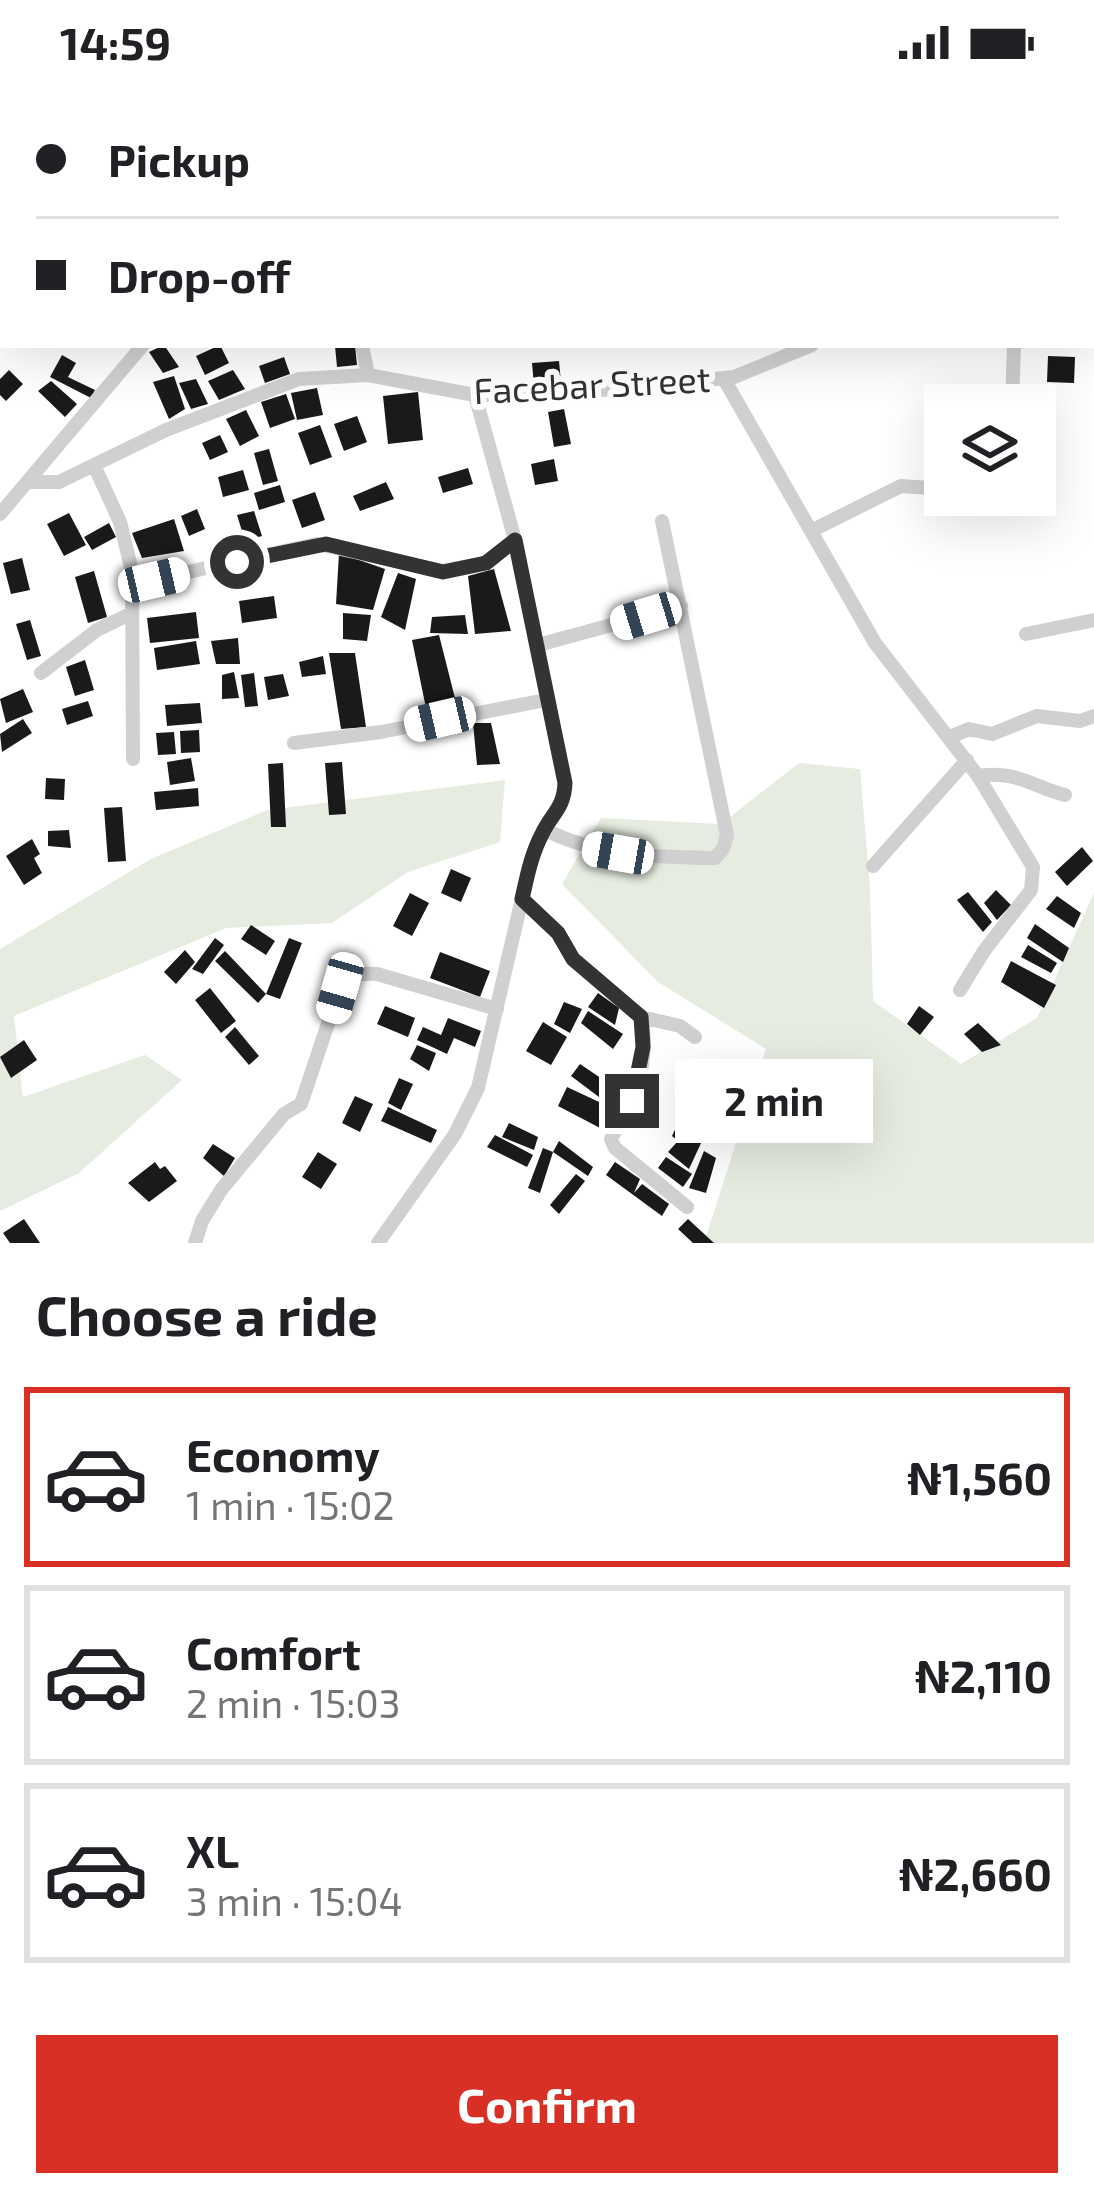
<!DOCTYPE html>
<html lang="en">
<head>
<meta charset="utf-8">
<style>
  body { margin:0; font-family:"Exo 2",sans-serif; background:#f2f2f2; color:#202124; height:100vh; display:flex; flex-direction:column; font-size:45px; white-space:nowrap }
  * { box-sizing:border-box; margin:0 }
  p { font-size:39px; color:#757577 }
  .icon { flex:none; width:66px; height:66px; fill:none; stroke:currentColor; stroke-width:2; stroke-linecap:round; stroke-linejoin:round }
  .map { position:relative; height:1159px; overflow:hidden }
  .details { display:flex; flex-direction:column; background:#fff; flex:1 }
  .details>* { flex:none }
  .top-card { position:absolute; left:0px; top:0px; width:1095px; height:264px; box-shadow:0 12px 48px #0002; display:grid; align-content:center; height:264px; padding:0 36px; background:#fff }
  .controls { position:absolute; left:924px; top:300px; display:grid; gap:24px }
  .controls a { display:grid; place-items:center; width:132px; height:132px; border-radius:0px; background:#fff; box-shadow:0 12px 48px #0002; font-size:60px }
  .end { position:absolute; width:54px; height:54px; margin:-27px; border:15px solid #333; background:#fff; box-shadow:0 0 0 6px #fff }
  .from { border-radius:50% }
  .bubble { position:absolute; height:84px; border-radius:0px; background:#fff; box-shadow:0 12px 48px #0002; font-size:39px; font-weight:700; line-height:84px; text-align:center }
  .car { position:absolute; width:36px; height:72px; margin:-36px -18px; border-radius:15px; box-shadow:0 0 9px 3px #0007; background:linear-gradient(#fff 24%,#345 0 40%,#fff 0 76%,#345 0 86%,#fff 0) }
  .top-card b { display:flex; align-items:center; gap:42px; height:114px; font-size:45px }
  .top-card b+b { border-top:3px solid #e0e0e0 }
  .top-card i { width:30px; height:30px; background:#202124 }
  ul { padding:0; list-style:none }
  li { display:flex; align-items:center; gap:36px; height:180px; margin:0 24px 18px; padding:0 12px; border:6px solid #e0e0e0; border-radius:0px }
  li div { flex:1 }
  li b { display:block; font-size:45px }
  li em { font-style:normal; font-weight:700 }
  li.active { border-color:#d93025 }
  li>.icon { width:108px; height:108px; stroke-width:1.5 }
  h2 { padding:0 36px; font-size:54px; line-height:144px }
  .button { display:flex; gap:24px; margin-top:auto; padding:24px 36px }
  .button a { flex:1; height:138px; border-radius:0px; background:#d93025; color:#fff; font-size:48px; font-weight:700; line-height:138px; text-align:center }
  .status { display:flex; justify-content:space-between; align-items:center; height:84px; padding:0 60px; background:#fff; direction:ltr }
  .status svg { height:33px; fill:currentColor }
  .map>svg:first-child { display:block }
  .green { fill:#e6ecdf }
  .building { fill:#1a1a1a }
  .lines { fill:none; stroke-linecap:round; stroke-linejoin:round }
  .minor { stroke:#d0d0d0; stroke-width:14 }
  .route { stroke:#333; stroke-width:15 }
  .labels { text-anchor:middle; stroke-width:12; stroke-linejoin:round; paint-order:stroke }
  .street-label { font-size:36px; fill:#333; stroke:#fff }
</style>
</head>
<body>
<div class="status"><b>14:59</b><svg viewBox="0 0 49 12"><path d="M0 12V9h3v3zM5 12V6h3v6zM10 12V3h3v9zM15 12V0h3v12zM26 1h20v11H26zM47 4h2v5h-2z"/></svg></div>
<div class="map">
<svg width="1094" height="1159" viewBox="0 0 1094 1159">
  <rect width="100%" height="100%" fill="#fff"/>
  <!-- green -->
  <path class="green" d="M799,679L860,685L870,804L873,917L961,980L1037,934L1094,809V1159H704L766,965L658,898L562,800L601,734L721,740Z
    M505,696L500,758L408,788L332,839L226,844L14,932L23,1013L145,971L182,996L79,1089L0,1127V865L151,775L267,726Z"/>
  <!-- building -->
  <path class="building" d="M164,261L179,283L163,289L149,268Z
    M220,261L229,279L205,291L196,272Z
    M355,261L357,281L337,283L335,262Z
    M62,271L76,279L68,293L95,306L91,314L50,293Z
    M1048,272L1075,273L1074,299L1047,298Z
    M284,273L290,290L265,299L259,282Z
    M559,277L561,298L534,301L532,279Z
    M9,286L23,300L6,317L0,311V295Z
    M233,286L245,305L219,316L208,297Z
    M174,292L185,325L169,335L153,298Z
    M196,295L208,320L191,325L179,299Z
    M51,297L77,320L65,333L38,307Z
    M317,304L323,331L297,336L291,309Z
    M418,308L423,356L388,360L383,312Z
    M286,310L295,335L270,344L261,318Z
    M564,325L571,360L554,363L548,328Z
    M246,326L259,352L240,362L226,335Z
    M357,332L367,358L344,367L334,340Z
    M320,341L332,373L310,381L298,349Z
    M220,351L228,368L210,376L202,359Z
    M269,365L278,397L263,401L254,369Z
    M554,375L558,397L535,401L531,380Z
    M468,384L473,400L443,409L438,393Z
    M243,386L249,406L223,413L218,393Z
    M386,398L394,415L360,427L353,412Z
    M280,401L285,418L259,426L254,409Z
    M315,408L325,436L302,444L292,416Z
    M197,425L205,445L189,452L181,432Z
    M254,427L262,452L245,457L237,431Z
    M69,429L86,461L64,472L47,440Z
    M174,435L184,467L142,474L132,449Z
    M109,439L116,453L92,466L84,453Z
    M339,469L385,485L373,526L336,520Z
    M22,474L30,506L11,510L3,479Z
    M494,485L511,547L475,550L468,492Z
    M94,487L107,533L88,539L75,493Z
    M398,489L416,495L405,546L381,533Z
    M274,512L277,534L242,539L239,517Z
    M196,528L199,554L150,559L147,534Z
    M343,529L371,531L367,557L343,555Z
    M465,531L468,550L430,549L432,533Z
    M30,536L41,572L27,576L16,540Z
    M439,551L457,622L427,629L412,556Z
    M238,554L240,580H216L211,557Z
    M196,557L200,580L157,586L154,564Z
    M329,569H355L366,643L341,645Z
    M323,572L326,590L302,593L299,578Z
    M85,576L94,606L75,612L66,583Z
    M234,588L239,614L222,615V591Z
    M254,589L258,622L245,623L241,591Z
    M283,590L289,612L268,616L264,593Z
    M23,605L33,628L6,639L0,615Z
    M88,617L93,632L67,641L62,625Z
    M200,619L202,639L167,642L165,621Z
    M23,635L32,649L2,668L0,650Z
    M473,639H491L500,680L477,681Z
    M199,646L200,668L181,669L180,647Z
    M174,648L176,670L158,671L156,649Z
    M191,674L195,697L170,701L167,678Z
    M342,678L346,730L329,731L325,679Z
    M283,679L286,743H271L268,680Z
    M46,694L65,695L64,716L45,715Z
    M198,704L199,722L156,726L154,708Z
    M122,723L126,777L108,778L104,724Z
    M69,746L71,764L48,762V747Z
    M32,755L40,770L34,774L42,789L24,801L6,772Z
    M1082,763L1093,777L1067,802L1055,788Z
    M451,785L471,794L461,818L441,809Z
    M996,806L1011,821L997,836L984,819Z
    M968,808L992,838L983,848L957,816Z
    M410,809L429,819L412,852L393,842Z
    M1057,812L1081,829L1074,844L1046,825Z
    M1035,840L1069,864L1063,878L1027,854Z
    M251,841L275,857L266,871L241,855Z
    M215,854L224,861L203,890L192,885Z
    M289,854L302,859L280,915L266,910Z
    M1028,861L1057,879L1051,889L1021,873Z
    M185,866L195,878L176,900L164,888Z
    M225,867L266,910L258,919L215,877Z
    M440,868L490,887L480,913L430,894Z
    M1011,877L1056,901L1044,924L1001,898Z
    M210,904L236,937L221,949L195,916Z
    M598,909L619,924L615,941L588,923Z
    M564,918L582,925L570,949L554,940Z
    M385,922L415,934L408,953L377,940Z
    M919,922L934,933L920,951L907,940Z
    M588,927L623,950L613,965L581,939Z
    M448,934L481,947L475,963L454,954L447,970L417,956L423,943L441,951Z
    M543,938L567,953L551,981L526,967Z
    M978,939L1001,961L982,968L964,950Z
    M235,943L259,972L249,981L225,953Z
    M24,956L37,976L11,994L0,973Z
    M417,961L436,969L429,987L410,975Z
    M580,980L614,1003L607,1019L571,992Z
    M399,994L413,1000L401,1026L388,1019Z
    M567,1003L612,1024L602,1045L558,1022Z
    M355,1012L373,1020L360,1048L342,1039Z
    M388,1023L437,1046L431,1059L381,1037Z
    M679,1037L702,1057L689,1085L668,1068L678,1057L672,1052Z
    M509,1039L538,1053L534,1066L502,1053Z
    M495,1051L533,1071L527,1083L487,1063Z
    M559,1057L593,1083L588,1092L553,1068Z
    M213,1060L235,1074L224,1092L203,1074Z
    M543,1064L553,1068L540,1109L528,1104Z
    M704,1067L716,1074L706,1109L689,1104Z
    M318,1068L337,1080L321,1105L302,1093Z
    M666,1073L692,1090L683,1103L658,1084Z
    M155,1078L160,1085L165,1082L177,1097L149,1118L128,1099Z
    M615,1078L640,1095L634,1109L642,1100L669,1120L662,1132L606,1091Z
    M576,1090L585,1097L559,1130L550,1121Z
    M24,1135L40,1159H10L3,1149Z
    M688,1135L714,1159H693L678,1145Z"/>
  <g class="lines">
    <!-- minor -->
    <path class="minor" d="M492,0L493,3
      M608,0L616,3
      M988,0L990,3
      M311,3V0
      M743,3L746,0
      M968,3L972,0
      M1092,143L1094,142
      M0,210L3,211
      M362,261L368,291
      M724,295L875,559L978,692L1033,783L1031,806L984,867L960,906
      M1012,321L1014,261
      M94,381L120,438L132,487L133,675
      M29,398H59L166,346L299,295L368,291L475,311L562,310L734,293L812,261
      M984,411H998
      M0,430L143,261
      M813,446L901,402L945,405
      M133,500L317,460L443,487L486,479L515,456
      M1026,550L1094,536
      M538,561L681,522
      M41,589L97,546L132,529
      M950,653L969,645L992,650L1037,632L1080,637L1094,632
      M294,659L381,648L546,616
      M978,692C1016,686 1031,702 1065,711
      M544,745C597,773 656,773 715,774L723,765L727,751L662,437
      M873,782L967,676
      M522,815L558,849L573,875L641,933C648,962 641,1004 627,1030C621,1040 615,1045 611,1055L615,1064L687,1123
      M641,933L680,942L695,953
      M195,1159L202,1137L221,1106L284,1030L301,1020L340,904C351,891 360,889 377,890L497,925
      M378,1159L455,1050L478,1004L530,780C534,768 538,754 546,743C557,726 565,721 565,699L515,456L475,311"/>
  </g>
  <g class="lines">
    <!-- route -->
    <path class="route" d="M237,478L326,460L443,488L486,479L515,456L565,699C564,724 552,729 542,750C531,771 527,793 522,815L558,849L573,875L641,933L643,963L632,1017"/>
  </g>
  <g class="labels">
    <!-- street labels -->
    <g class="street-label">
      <text transform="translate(592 301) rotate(-3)" y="13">Facebar Street</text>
    </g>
  </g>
</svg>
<div class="controls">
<a><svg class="icon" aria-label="layers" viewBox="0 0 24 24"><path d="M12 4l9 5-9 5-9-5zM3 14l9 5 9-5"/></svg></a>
</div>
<i class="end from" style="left:237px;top:478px"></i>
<i class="end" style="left:632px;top:1017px"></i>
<div class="bubble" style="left:675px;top:975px;width:198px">2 min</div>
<i class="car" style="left:154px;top:496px;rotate:77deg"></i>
<i class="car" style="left:646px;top:532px;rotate:253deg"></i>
<i class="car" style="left:440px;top:635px;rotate:257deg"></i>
<i class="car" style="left:618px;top:769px;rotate:280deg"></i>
<i class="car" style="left:340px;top:904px;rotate:196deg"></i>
<div class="top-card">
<b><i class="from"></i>Pickup</b>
<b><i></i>Drop-off</b>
</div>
</div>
<section class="details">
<h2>Choose a ride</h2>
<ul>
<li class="active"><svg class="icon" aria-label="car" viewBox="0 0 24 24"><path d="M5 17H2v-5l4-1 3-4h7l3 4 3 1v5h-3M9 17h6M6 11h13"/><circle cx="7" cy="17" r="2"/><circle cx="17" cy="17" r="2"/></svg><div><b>Economy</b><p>1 min · 15:02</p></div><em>₦1,560</em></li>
<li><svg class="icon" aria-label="car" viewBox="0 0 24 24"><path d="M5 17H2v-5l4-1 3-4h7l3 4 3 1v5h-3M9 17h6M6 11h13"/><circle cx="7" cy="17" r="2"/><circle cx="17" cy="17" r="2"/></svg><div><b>Comfort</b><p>2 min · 15:03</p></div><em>₦2,110</em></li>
<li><svg class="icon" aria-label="car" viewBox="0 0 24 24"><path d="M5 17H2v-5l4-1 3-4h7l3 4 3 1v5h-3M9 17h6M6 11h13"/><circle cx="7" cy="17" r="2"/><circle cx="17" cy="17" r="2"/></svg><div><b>XL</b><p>3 min · 15:04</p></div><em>₦2,660</em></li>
</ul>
<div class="button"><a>Confirm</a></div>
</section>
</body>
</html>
